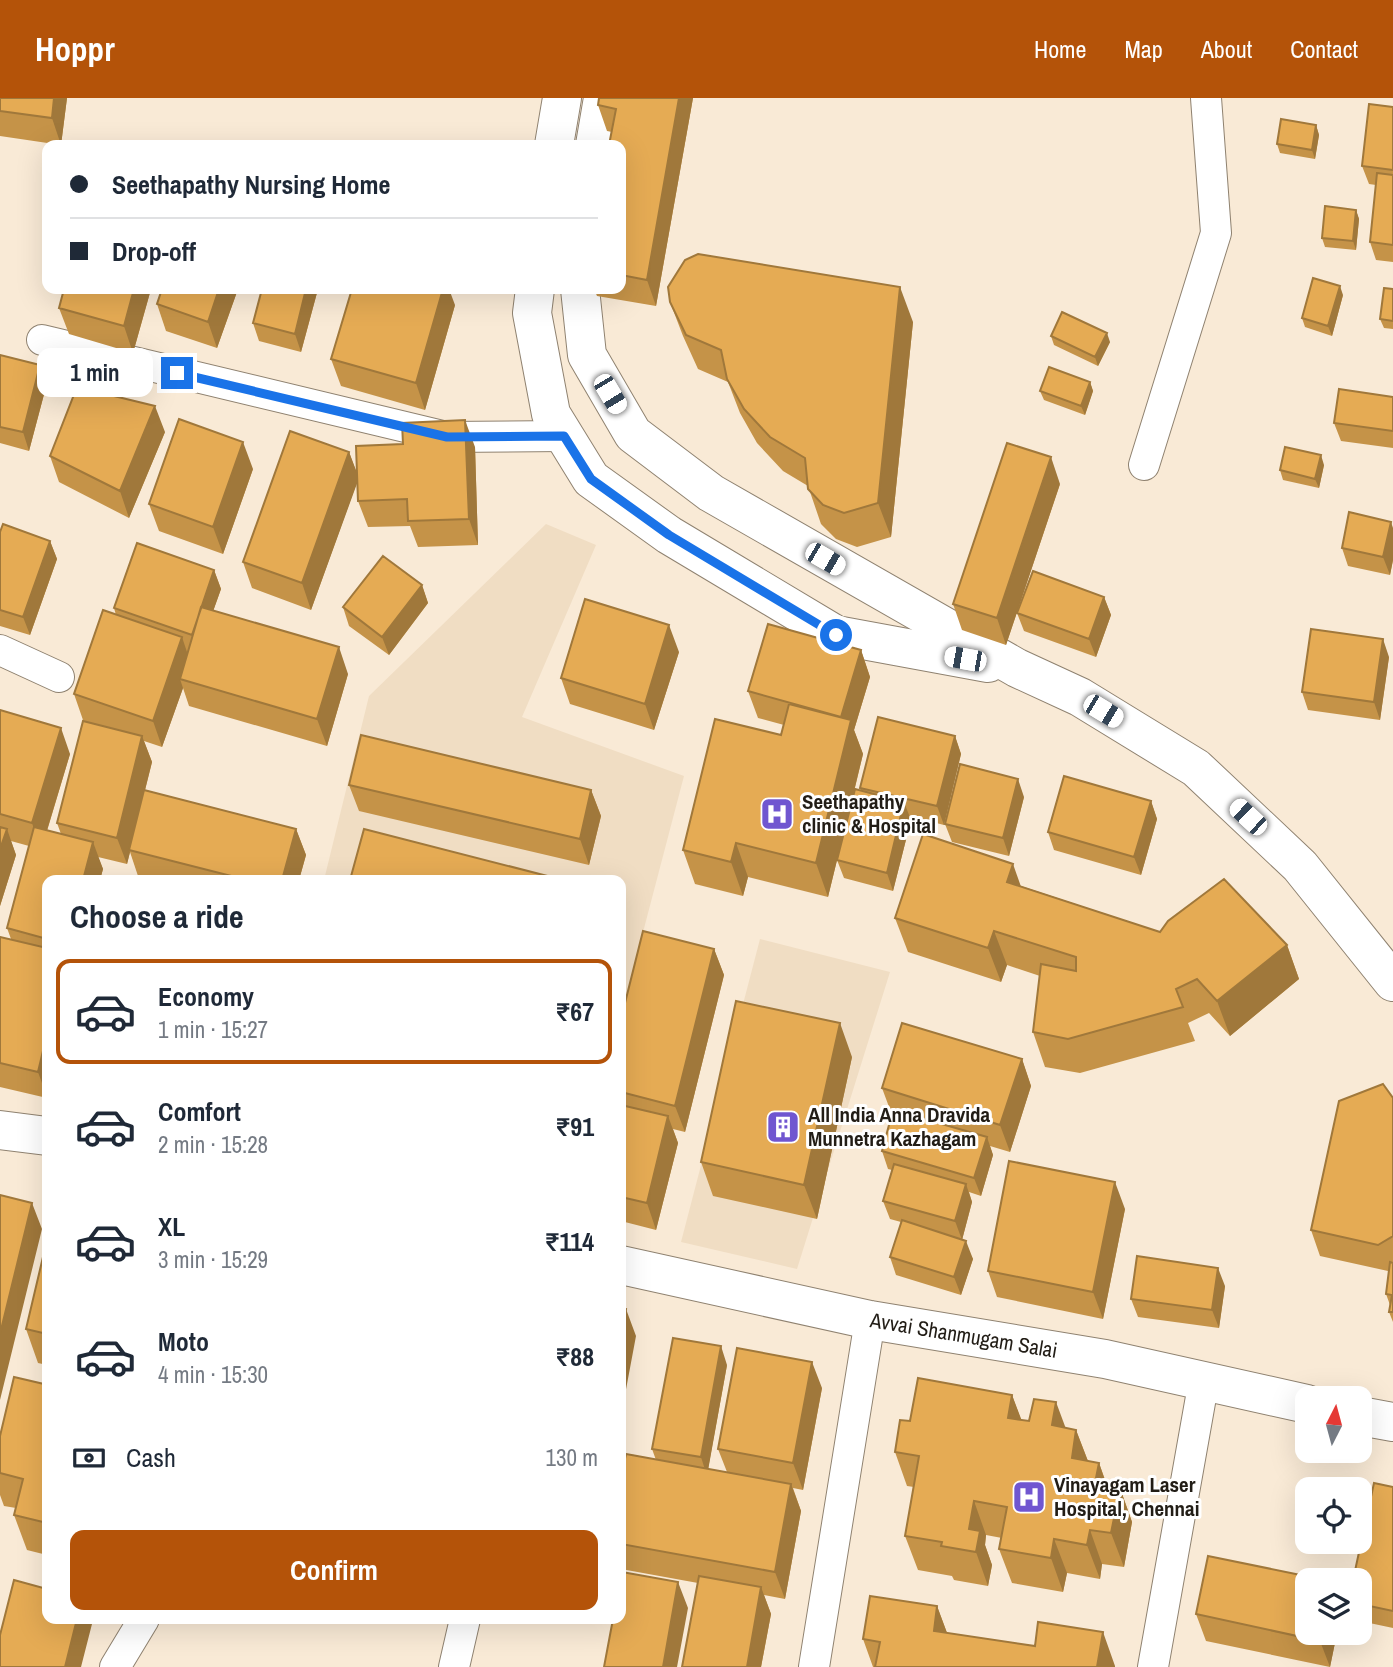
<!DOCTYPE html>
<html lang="en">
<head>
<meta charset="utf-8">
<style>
  body { margin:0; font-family:"Archivo Narrow",sans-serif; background:#f2f2f3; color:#1f2937; height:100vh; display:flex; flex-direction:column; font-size:26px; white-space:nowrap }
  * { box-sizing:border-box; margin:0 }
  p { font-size:23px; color:#747a83 }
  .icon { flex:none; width:38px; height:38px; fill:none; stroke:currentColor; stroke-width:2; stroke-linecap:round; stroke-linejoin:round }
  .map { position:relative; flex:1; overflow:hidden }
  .sheet { position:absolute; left:42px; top:777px; width:584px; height:749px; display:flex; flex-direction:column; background:#fff; border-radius:14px; box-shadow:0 7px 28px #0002 }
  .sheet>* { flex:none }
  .hud { position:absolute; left:42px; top:42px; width:584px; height:154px; border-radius:14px; box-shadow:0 7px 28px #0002; display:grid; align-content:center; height:154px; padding:0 28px; background:#fff }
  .needle { width:46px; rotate:6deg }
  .tools { position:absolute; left:1295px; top:1288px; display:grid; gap:14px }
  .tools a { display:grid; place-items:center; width:77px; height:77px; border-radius:14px; background:#fff; box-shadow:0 7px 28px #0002; font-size:35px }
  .end { position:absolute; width:32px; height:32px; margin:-16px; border:9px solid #1a73e8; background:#fff; box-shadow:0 0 0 4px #fff }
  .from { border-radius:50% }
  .bubble { position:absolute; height:49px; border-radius:14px; background:#fff; box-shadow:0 7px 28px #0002; font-size:23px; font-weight:700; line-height:49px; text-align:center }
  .car { position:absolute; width:21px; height:42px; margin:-21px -10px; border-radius:9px; box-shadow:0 0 5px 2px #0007; background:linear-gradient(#fff 24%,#345 0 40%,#fff 0 76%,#345 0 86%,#fff 0) }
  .hud b { display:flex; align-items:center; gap:24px; height:66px; font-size:26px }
  .hud b+b { border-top:2px solid #e0e1e3 }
  .hud i { width:18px; height:18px; background:#1f2937 }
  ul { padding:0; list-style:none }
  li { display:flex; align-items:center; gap:21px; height:105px; margin:0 14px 10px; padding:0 14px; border:4px solid transparent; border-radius:14px }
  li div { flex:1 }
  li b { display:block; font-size:26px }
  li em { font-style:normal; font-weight:700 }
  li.active { border-color:#b45309 }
  li>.icon { width:63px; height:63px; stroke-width:1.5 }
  h2 { padding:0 28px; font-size:32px; line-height:84px }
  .pay { display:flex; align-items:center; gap:18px; height:77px; padding:0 28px; font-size:26px }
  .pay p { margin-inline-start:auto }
  .cta { display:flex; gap:14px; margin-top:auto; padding:14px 28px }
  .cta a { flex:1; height:80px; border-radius:14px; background:#b45309; color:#fff; font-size:28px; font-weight:700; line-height:80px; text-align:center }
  header { display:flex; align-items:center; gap:42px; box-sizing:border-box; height:98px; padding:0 35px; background:#b45309; color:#fff }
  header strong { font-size:33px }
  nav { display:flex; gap:38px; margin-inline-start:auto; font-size:24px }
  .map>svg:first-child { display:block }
  .built { fill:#f0ddc3 }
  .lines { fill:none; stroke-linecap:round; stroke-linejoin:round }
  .minor-casing { stroke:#8f8270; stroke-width:32 }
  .secondary-casing { stroke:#8f8270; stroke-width:40 }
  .minor { stroke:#fff; stroke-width:30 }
  .secondary { stroke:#fff; stroke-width:38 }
  .wall { fill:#c59348 }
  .shaded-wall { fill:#a0783b }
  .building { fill:#e5ab54; stroke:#a0783b; stroke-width:2 }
  .route { stroke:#1a73e8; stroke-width:9 }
  .labels { text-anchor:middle; stroke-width:6; stroke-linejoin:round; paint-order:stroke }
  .poi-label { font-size:21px; font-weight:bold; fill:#221d16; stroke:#fff; text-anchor:start }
  .street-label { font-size:21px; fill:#221d16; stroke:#fff }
</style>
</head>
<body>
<header>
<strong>Hoppr</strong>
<nav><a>Home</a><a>Map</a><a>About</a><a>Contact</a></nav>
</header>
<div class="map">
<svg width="1393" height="1569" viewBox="0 0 1393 1569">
  <rect width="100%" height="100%" fill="#f9ead6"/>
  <!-- built -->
  <path class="built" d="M546,426L596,447L522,619L684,678L621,918V782H324L369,598Z
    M760,841L890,874L797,1171L681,1144Z"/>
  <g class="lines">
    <defs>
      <path id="minor" d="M42,242L447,339L564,338
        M1144,367L1216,135L1206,0
        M0,552L59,579
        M115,1569L144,1521
        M454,1569L465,1521
        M814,1569L870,1222
        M1153,1569L1204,1282"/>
      <g id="secondary">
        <path d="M554,47L562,0"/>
        <path d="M595,47L603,0"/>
        <path d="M535,191L532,215L551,316L591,381L669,437L836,537L988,565"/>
        <path d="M580,191L587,257L633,336L711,395L1017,570L1080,599L1196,670L1300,768L1393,884"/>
        <path d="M0,1032L47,1038"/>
        <path id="s1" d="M621,1167L870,1222L1105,1261L1307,1306"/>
        <path d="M1360,1318L1393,1324"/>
      </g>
    </defs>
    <!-- minor casing -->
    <use href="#minor" class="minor-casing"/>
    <!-- secondary casing -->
    <use href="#secondary" class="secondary-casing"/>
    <!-- minor -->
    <use href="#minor" class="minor"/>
    <!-- secondary -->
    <use href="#secondary" class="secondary"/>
  </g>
  <!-- wall -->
  <path class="wall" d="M0,0H67L61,47L0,38Z
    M599,0H693L656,208L597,198L594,191H621V47L612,34L607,33L598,7Z
    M1393,9V164L1376,162L1370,144L1376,87L1369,86L1362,68Z
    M1316,27L1319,37L1315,61L1280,55L1277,46Z
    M1356,112L1359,121L1356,152L1325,149L1322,140Z
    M151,191L133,255L69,236L59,210Z
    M238,191L217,250L166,233L157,206Z
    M262,191H318L301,254L259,243L253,225Z
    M1393,191V231L1384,230L1380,221Z
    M1343,197L1332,238L1305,229L1302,220Z
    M670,204L913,224L891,439L857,449L836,441L821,426L808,388L783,373L757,345L740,315L728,284L698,271L683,238Z
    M455,207L425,312L341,288L331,261Z
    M1051,238L1110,244L1098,268L1054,247Z
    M0,257L40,267L47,285L29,353L0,345Z
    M1090,284L1093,293L1085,317L1044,302L1040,293Z
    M1393,299V350L1341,343L1334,325Z
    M165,334L129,420L59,384L50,358Z
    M475,349L478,447L418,449L410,428L368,429L358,403L357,384L311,512L252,490L243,464L349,354L357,376Z
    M1324,367L1319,390L1283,382L1280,372Z
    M253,371L223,456L159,433L149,406Z
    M1060,386L1006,547L962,532L953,506Z
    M1393,430V462L1390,477L1348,468L1342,450Z
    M0,434L50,443L57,461L30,537L0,528Z
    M214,472L221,491L213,513L348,576L327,648L189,608L183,590L162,649L144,643L152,664L145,692L296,731L306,757L299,782H154L138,778L130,754L127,766L98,759L103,771L100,782H47V1000L0,989V839L11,841L7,830L29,748L11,743L16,757L0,808V612L70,656L47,733L61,736L57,725L83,622L74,596L116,517L114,510Z
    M422,487L428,505L389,557L349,528L343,509Z
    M1104,499L1111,517L1096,559L1024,533L1017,515Z
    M861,552L870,579L854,632L863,656L840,753L861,693L860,690L955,638L961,656L944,727L909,718L911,722L893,793L844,780L837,762L828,799L748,779L743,798L695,786L683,752L781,637L784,627L758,620L748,593Z
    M679,554L654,632L570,606L561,580Z
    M1389,559L1380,622L1308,612L1302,594Z
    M349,687L591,692L601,718L589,767L359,713Z
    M1024,699L1009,758L952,744L945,726Z
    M1151,703L1157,721L1141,777L1054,752L1048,734Z
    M1021,788L1160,834L1287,847L1299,881L1230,938L1209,915L1188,925L1195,943L1080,975L1045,969L1033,934L1040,878L1007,867L1001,884L908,854L895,820Z
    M714,851L724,877L685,1034L673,1031L678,1045L656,1132L621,1123V921Z
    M852,959L817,1121L713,1098L701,1064Z
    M1022,961L1031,988L1010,1054L990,1048L993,1057L981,1098L969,1094L972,1104L962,1142L973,1161L961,1197L896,1177L890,1159L901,1124L890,1121L883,1103L892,1072L888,1071L882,1053L892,1017L882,990Z
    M1393,1000V1224L1389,1214L1390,1207L1386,1196L1389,1172L1388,1173L1320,1158L1311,1132Z
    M1125,1111L1103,1221L997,1199L988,1173Z
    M47,1142V1267L38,1265L26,1231Z
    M1225,1188L1219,1230L1138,1219L1131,1201Z
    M727,1267L708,1371L727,1374L718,1351L822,1290L803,1392L793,1390L801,1413L785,1501L764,1497L771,1516L761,1569H682L698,1485L621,1471V1380L656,1362L652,1351Z
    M47,1271V1457L27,1452L14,1417L16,1410L4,1408L0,1397V1338L44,1286Z
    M1012,1297L1021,1322L1076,1332L1088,1363L1099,1365L1107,1387L1120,1390L1132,1424L1124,1469L1102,1466L1100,1481L1067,1475L1063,1494L1012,1485L999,1451L1002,1440L986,1437L985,1447L992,1467L988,1488L954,1482L952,1478L918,1472L905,1438L914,1389L907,1388L895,1354L910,1323Z
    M1393,1389V1530L1360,1523V1482Z
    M937,1508L947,1535L1115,1568V1569H873L863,1541Z
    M1196,1516L1307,1535H1337L1330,1569L1206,1543Z"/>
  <!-- shaded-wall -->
  <path class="shaded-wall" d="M54,0H67L61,47L52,20Z
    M679,0H693L656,208L647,182Z
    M1316,27L1319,37L1315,61L1312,52Z
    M1356,112L1359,121L1356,152L1353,143Z
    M1340,188L1343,197L1332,238L1328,228Z
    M900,189L913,224L891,439L878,405Z
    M134,191H151L133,255L124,228Z
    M219,191H238L217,250L208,224Z
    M306,191H318L301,254L295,236Z
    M443,191H449L455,207L425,312L416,285Z
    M1107,235L1110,244L1098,268L1095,259Z
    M40,267L47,285L29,353L23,334Z
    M1090,284L1093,293L1085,317L1081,308Z
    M155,308L165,334L129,420L120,393Z
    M465,322L475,349L478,447L469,421Z
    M243,344L253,371L223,456L213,429Z
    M349,354L359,380L311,512L302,485Z
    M1321,357L1324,367L1319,390L1315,381Z
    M1051,359L1060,386L1006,547L997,520Z
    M1391,424L1393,430V462L1390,477L1383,459Z
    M50,443L57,461L30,537L23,519Z
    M214,472L221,491L198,556L192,537Z
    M422,487L428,505L389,557L382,539Z
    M1104,499L1111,517L1096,559L1089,541Z
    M669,527L679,554L654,632L645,606Z
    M182,539L191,566L180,581L183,590L162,649L153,623Z
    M1383,541L1389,559L1380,622L1374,604Z
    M339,549L348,576L327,648L317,621Z
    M861,552L870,579L854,632L863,656L828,799L816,765L840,620Z
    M61,630L70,656L41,752L32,725Z
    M142,638L152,664L130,752H129L130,754L127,766L117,740Z
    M955,638L961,656L944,727L937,708Z
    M1018,681L1024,699L1009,758L1003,740Z
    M591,692L601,718L589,767L580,741Z
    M1151,703L1157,721L1141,777L1134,759Z
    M904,704L911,722L893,793L887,775Z
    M7,731L16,757L0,808V751Z
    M296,731L306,757L299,782H282Z
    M93,744L103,771L100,782H83Z
    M736,745L748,779L743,798L731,764Z
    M1013,766L1025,800L1007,784Z
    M994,833L1007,867L1001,884L988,850Z
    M1287,847L1299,881L1230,938L1217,903Z
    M714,851L724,877L685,1034L675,1008Z
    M840,925L852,959L817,1121L804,1087Z
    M47,936V999L38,974Z
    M1022,961L1031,988L1010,1054L1000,1027Z
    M668,1018L678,1045L656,1132L647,1105Z
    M987,1039L993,1057L981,1098L974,1080Z
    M1115,1084L1125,1111L1103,1221L1093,1194Z
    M966,1086L972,1104L962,1142L955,1123Z
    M32,1105L42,1131L0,1302V1236Z
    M966,1143L973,1161L961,1197L954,1179Z
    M1218,1170L1225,1188L1219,1230L1212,1212Z
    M626,1211L636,1238L621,1318V1239Z
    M721,1248L727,1267L707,1378L701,1359Z
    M812,1264L822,1290L803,1392L793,1365Z
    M1012,1297L1025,1331L1008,1320Z
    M1056,1304L1069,1339L1052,1327Z
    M1076,1332L1089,1366L1072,1360Z
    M1099,1365L1111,1400L1095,1385Z
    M791,1386L801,1413L785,1501L775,1474Z
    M1120,1390L1132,1424L1124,1469L1111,1435Z
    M974,1403L986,1437L985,1447L992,1467L988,1488L976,1454L969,1431Z
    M1090,1432L1102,1466L1100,1481L1087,1447Z
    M1054,1441L1067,1475L1063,1494L1051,1460Z
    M678,1484L688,1510L677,1569H663Z
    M761,1489L771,1516L761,1569H747Z
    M937,1508L950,1543L934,1533Z
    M77,1521H90L92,1526L81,1569H65Z
    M1103,1534L1115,1568V1569H1097Z
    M1322,1535H1337L1330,1569L1320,1543Z"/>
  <!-- building -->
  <path class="building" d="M0,0H54L52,20L0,13Z
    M599,0H679L647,182L621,177V47H609L616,11L598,7Z
    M1369,6L1393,9V72L1362,68Z
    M1281,21L1316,27L1312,52L1277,46Z
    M1377,75L1393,77V147L1370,144Z
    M1325,108L1356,112L1353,143L1322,140Z
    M698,156L900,189L878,405L844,415L823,407L808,391L805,360L770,339L744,311L727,281L721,252L686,237L670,204L668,189L685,162Z
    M1313,180L1340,188L1328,228L1302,220Z
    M1384,190L1393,191V223L1380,221Z
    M64,191H134L124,228L59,210Z
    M162,191H219L208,224L157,206Z
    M262,191H306L295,236L253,225Z
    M352,191H443L416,285L331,261Z
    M1062,214L1107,235L1095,259L1051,238Z
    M0,257L40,267L23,334L0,329Z
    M1049,269L1090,284L1081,308L1040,293Z
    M77,289L155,308L120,393L50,358Z
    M1339,291L1393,299V333L1334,325Z
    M179,321L243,344L213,429L149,406Z
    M465,322L469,421L408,423L407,401L358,403L356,348L403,346L402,325Z
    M290,333L349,354L302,485L243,464Z
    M1007,345L1051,359L997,520L953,506Z
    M1285,349L1321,357L1315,381L1280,372Z
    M1349,414L1391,424L1383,459L1342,450Z
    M3,426L50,443L23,519L0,512V434Z
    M137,445L214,472L192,537L114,510Z
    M383,458L422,487L382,539L343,509Z
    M1033,473L1104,499L1089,541L1017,515Z
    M585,501L669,527L645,606L561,580Z
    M201,509L339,549L317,621L180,581Z
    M103,512L182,539L153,623L74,596Z
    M768,526L861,552L841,619L748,593Z
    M1311,531L1383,541L1374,604L1302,594Z
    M789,606L851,622L816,765L736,745L731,764L683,752L715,621L781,637Z
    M0,612L61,630L32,725L0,716Z
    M878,619L955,638L937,708L860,690Z
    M83,623L142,638L117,740L57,725Z
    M361,637L591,692L580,741L349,687Z
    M960,666L1018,681L1003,740L945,726Z
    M1064,678L1151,703L1134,759L1048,734Z
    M855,691L904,704L887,775L837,762Z
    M144,692L296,731L282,782H247L129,752Z
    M0,729L7,731L0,751Z
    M34,729L93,744L83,782H47V841L7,830Z
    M364,731L563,782H350Z
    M923,736L1013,766L1007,784L1160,834L1168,823L1224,781L1287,847L1217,903L1197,881L1176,891L1183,909L1068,941L1033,934L1041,866L1076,873V859L994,833L988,850L895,820Z
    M643,833L714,851L675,1008L621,994V921Z
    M0,839L47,850V936L38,974L0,965Z
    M736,903L840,925L804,1087L701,1064Z
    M902,925L1022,961L1000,1027L882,990Z
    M1383,986L1393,1000V1138L1378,1147L1311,1132L1339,1003Z
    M621,1007L668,1018L647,1105L621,1099Z
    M893,1012L987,1039L974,1080L882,1053Z
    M1009,1063L1115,1084L1093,1194L988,1173Z
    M894,1066L966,1086L955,1123L883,1103Z
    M0,1097L32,1105L0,1236Z
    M902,1122L966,1143L954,1179L890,1159Z
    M47,1142V1236L26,1231Z
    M1137,1158L1218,1170L1212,1212L1131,1201Z
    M1390,1164L1393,1165V1214H1389L1392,1197L1386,1196Z
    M621,1210L626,1211L621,1239Z
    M673,1240L721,1248L701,1359L652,1351Z
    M737,1250L812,1264L793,1365L718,1351Z
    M47,1271V1425L14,1417L23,1381L0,1375V1338L14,1279L44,1286Z
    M918,1280L1012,1297L1008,1320L1029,1323L1034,1301L1056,1304L1052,1327L1076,1332L1072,1360L1099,1365L1095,1385L1120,1390L1111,1435L1090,1432L1087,1447L1054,1441L1051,1460L999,1451L1007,1409L974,1403L969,1431L980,1433L976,1454L941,1448L942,1444L905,1438L919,1358L895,1354L900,1322L910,1323Z
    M626,1356L791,1386L775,1474L621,1446V1380Z
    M1374,1385L1393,1389V1513L1360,1506V1482H1353Z
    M1208,1458L1325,1482H1307V1535H1322L1320,1543L1196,1516Z
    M622,1474L678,1484L663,1569H604L613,1521H621Z
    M699,1478L761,1489L747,1569H682Z
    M14,1482L47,1491V1521H77L65,1569H0V1537Z
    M870,1498L937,1508L934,1533L1035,1548L1038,1524L1103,1534L1097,1569H875L880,1544L863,1541Z"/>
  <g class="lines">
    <!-- route -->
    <path class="route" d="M177,275L447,339L564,338L591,381L669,437L836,537"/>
  </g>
  <!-- icons -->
  <defs>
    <symbol id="hospital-square" viewBox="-11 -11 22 22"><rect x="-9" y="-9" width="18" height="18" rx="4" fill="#7056d0" stroke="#fff"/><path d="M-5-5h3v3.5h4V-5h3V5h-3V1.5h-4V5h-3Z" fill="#fff"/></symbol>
    <symbol id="building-square" viewBox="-11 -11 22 22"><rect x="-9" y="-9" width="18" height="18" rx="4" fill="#7056d0" stroke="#fff"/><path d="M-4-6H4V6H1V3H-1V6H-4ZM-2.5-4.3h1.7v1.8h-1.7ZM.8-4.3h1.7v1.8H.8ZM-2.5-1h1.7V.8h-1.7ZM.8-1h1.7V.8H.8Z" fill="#fff"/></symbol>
  </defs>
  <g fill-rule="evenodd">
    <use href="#hospital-square" x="758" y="697" width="38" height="38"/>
    <use href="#building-square" x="764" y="1010" width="38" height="38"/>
    <use href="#hospital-square" x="1010" y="1380" width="38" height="38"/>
  </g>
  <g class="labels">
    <!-- poi labels -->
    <g class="poi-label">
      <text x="802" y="711">Seethapathy<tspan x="802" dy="24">clinic &amp; Hospital</tspan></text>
      <text x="808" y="1024">All India Anna Dravida<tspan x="808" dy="24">Munnetra Kazhagam</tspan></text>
      <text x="1054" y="1394">Vinayagam Laser<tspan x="1054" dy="24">Hospital, Chennai</tspan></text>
    </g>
    <!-- street labels -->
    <g class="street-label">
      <text dy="7" stroke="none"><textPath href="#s1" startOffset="350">Avvai Shanmugam Salai</textPath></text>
    </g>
  </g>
</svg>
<div class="tools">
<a><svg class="needle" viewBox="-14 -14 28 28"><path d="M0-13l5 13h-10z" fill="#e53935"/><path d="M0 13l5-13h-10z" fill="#747a83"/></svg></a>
<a><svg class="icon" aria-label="locate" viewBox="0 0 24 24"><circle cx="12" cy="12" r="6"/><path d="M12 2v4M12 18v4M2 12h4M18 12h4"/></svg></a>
<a><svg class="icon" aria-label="layers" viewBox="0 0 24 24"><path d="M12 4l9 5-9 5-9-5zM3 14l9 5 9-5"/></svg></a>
</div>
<i class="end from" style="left:836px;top:537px"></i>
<i class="end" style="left:177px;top:275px"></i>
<div class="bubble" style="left:37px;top:250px;width:116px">1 min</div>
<i class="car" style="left:610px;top:296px;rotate:149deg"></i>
<i class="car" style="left:825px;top:461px;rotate:120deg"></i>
<i class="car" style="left:965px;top:561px;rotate:280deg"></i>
<i class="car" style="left:1103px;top:613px;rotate:121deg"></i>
<i class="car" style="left:1248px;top:719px;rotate:313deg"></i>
<div class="hud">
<b><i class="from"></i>Seethapathy Nursing Home</b>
<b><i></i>Drop-off</b>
</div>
<section class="sheet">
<h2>Choose a ride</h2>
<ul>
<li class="active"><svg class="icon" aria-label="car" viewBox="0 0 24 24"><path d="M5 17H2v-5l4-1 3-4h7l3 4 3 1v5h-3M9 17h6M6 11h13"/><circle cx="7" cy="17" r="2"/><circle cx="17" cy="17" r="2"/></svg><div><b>Economy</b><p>1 min · 15:27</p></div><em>₹67</em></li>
<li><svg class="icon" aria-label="car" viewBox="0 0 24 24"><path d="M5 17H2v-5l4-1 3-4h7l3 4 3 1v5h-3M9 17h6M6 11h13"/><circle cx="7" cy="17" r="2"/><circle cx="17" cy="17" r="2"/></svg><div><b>Comfort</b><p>2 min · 15:28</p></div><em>₹91</em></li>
<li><svg class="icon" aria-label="car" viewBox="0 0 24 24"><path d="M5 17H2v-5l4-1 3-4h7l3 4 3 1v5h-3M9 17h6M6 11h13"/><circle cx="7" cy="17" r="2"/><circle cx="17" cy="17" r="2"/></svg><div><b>XL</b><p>3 min · 15:29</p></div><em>₹114</em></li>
<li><svg class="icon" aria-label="car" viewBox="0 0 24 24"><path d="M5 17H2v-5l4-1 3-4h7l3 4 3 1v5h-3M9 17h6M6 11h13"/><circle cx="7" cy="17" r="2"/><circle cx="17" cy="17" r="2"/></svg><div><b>Moto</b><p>4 min · 15:30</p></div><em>₹88</em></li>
</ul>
<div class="pay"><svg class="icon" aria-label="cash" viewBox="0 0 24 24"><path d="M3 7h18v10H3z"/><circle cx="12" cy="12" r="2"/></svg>Cash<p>130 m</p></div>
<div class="cta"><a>Confirm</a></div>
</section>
</div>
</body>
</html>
